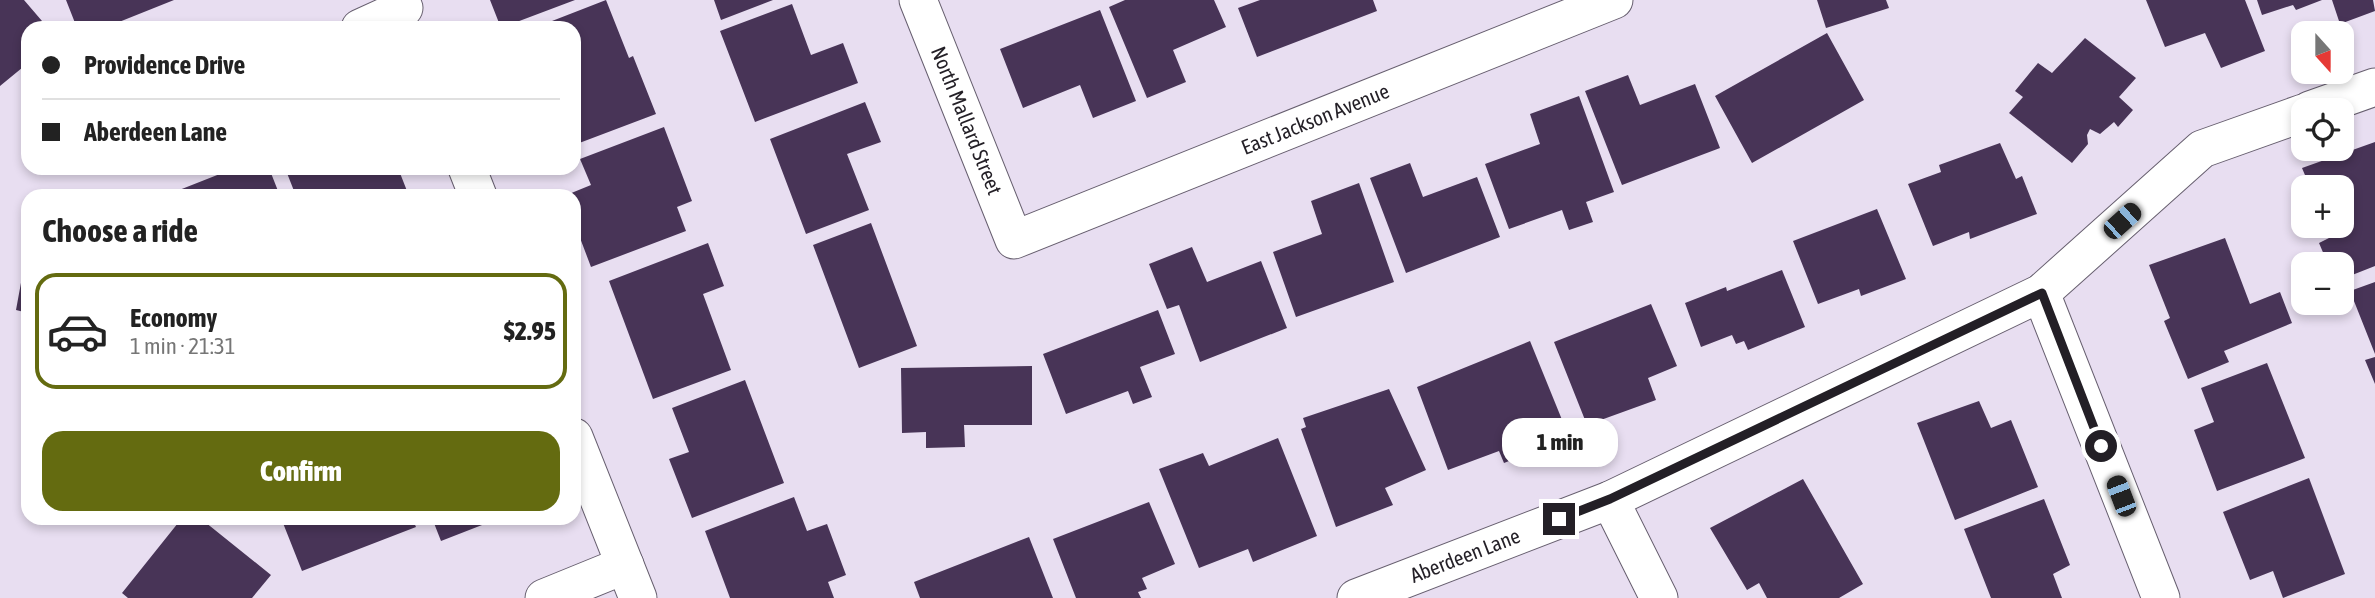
<!DOCTYPE html>
<html lang="en">
<head>
<meta charset="utf-8">
<style>
  body { margin:0; font-family:"Asap Condensed",sans-serif; background:#f2f2f2; color:#222; height:100vh; display:flex; flex-direction:column; font-size:26px; white-space:nowrap }
  * { box-sizing:border-box; margin:0 }
  p { font-size:23px; color:#767676 }
  .icon { flex:none; width:38px; height:38px; fill:none; stroke:currentColor; stroke-width:2; stroke-linecap:round; stroke-linejoin:round }
  .map { position:relative; flex:1; overflow:hidden }
  .sheet { position:absolute; left:21px; top:189px; width:560px; height:336px; display:flex; flex-direction:column; background:#fff; border-radius:21px; box-shadow:0 4px 10px #0003 }
  .sheet>* { flex:none }
  .banner { position:absolute; left:21px; top:21px; width:560px; height:154px; border-radius:21px; box-shadow:0 4px 10px #0003; display:grid; align-content:center; height:154px; padding:0 21px; background:#fff }
  .needle { width:46px; rotate:159deg }
  .fabs { position:absolute; left:2291px; top:21px; display:grid; gap:14px }
  .fabs a { display:grid; place-items:center; width:63px; height:63px; border-radius:14px; background:#fff; box-shadow:0 4px 10px #0003; font-size:35px }
  .end { position:absolute; width:32px; height:32px; margin:-16px; border:9px solid #231f26; background:#fff; box-shadow:0 0 0 4px #fff }
  .from { border-radius:50% }
  .bubble { position:absolute; height:49px; border-radius:21px; background:#fff; box-shadow:0 4px 10px #0003; font-size:23px; font-weight:800; line-height:49px; text-align:center }
  .car { position:absolute; width:21px; height:42px; margin:-21px -10px; border-radius:9px; box-shadow:0 0 5px 2px #0007; background:linear-gradient(#222 24%,#8ab4d8 0 40%,#222 0 76%,#8ab4d8 0 86%,#222 0) }
  .banner b { display:flex; align-items:center; gap:24px; height:66px; font-size:26px }
  .banner b+b { border-top:2px solid #e0e0e0 }
  .banner i { width:18px; height:18px; background:#222 }
  ul { padding:0; list-style:none }
  li { display:flex; align-items:center; gap:21px; height:116px; margin:0 14px 10px; padding:0 7px; border:4px solid transparent; border-radius:21px }
  li div { flex:1 }
  li b { display:block; font-size:26px }
  li em { font-style:normal; font-weight:800 }
  li.selected { border-color:#646b10 }
  li>.icon { width:63px; height:63px; stroke-width:1.5 }
  h2 { padding:0 21px; font-size:32px; line-height:84px }
  .button { display:flex; gap:14px; margin-top:auto; padding:14px 21px }
  .button a { flex:1; height:80px; border-radius:21px; background:#646b10; color:#fff; font-size:28px; font-weight:800; line-height:80px; text-align:center }
  .map>svg:first-child { display:block }
  .building { fill:#483457 }
  .lines { fill:none; stroke-linecap:round; stroke-linejoin:round }
  .minor-casing { stroke:#675f6f; stroke-width:39 }
  .minor { stroke:#fff; stroke-width:37 }
  .route { stroke:#231f26; stroke-width:9 }
  .labels { text-anchor:middle; stroke-width:7; stroke-linejoin:round; paint-order:stroke }
  .street-label { font-size:21px; fill:#231f26; stroke:#f5ebff }
</style>
</head>
<body>
<div class="map">
<svg width="2375" height="598" viewBox="0 0 2375 598">
  <rect width="100%" height="100%" fill="#e8def1"/>
  <!-- building -->
  <path class="building" d="M0,0H24L48,28H28V63L0,86Z
    M66,0H174L104,28H77Z
    M490,0H575L501,28Z
    M606,0L629,58L633,56L656,114L574,145V28H534Z
    M714,0H773L721,20Z
    M1125,0H1214L1226,27L1173,50L1186,82L1147,98L1109,7Z
    M1260,0H1373L1377,11L1257,57L1238,8Z
    M1817,0H1886L1889,8L1826,28Z
    M2146,0H2245L2265,51L2221,68L2205,33L2165,47Z
    M2257,0H2322L2296,10L2293,5L2262,15Z
    M2332,0H2373L2375,11L2340,24Z
    M792,4L811,55L843,43L858,83L755,122L720,31Z
    M1100,10L1136,101L1093,118L1080,85L1023,108L1000,49Z
    M1827,33L1864,100L1752,163L1715,96Z
    M2085,38L2136,78L2119,97L2133,110L2118,127L2114,122L2100,134L2090,129L2087,135L2088,144L2072,163L2009,113L2023,97L2015,91L2038,63L2052,73Z
    M1628,75L1640,105L1695,84L1720,148L1622,185L1585,91Z
    M1579,96L1614,192L1586,202L1593,222L1569,230L1562,210L1509,229L1485,164L1540,144L1530,114Z
    M865,102L881,142L847,154L869,210L806,234L770,139Z
    M664,127L692,201L677,207L686,231L591,267L574,222V196H564L591,185L580,159Z
    M2375,142V266L2342,279V264H2328L2319,243L2329,238L2324,226H2342V187H2310L2302,168Z
    M2000,143L2016,179L2022,176L2037,214L1970,239L1969,232L1933,246L1908,184L1941,172L1939,165Z
    M1410,163L1423,197L1477,177L1500,237L1406,273L1370,178Z
    M235,168H269L280,196H164Z
    M285,168H398L409,196H296Z
    M1359,183L1394,282L1296,317L1273,252L1322,234L1311,201Z
    M1877,209L1906,279L1861,296L1859,289L1818,304L1793,241Z
    M871,223L917,346L859,368L813,245Z
    M2225,238L2250,304L2280,292L2292,323L2224,351L2229,362L2188,379L2164,321L2170,318L2149,265Z
    M708,243L724,286L703,294L731,370L653,399L609,281Z
    M1192,247L1207,282L1261,261L1287,328L1200,362L1179,305L1167,309L1149,264Z
    M27,250H28V313L16,310Z
    M1782,270L1805,327L1748,350L1744,341L1736,344L1732,335L1701,347L1685,303L1726,287L1727,291Z
    M2375,282V354L2350,291Z
    M1651,304L1677,366L1648,378L1656,400L1587,425L1554,342Z
    M1158,310L1175,354L1140,367L1152,397L1133,404L1128,391L1066,414L1043,354Z
    M1530,341L1569,437L1504,463L1499,451L1448,470L1417,387Z
    M2375,357V384L2365,360Z
    M2267,363L2305,458L2217,491L2194,430L2214,422L2201,388Z
    M1032,366V425H964L965,447L926,448V432L902,433L901,368Z
    M745,380L784,483L692,518L669,459L689,452L672,408Z
    M1389,389L1426,470L1385,488L1393,505L1336,527L1301,429L1306,427L1303,418Z
    M1979,401L1991,428L2011,420L2038,487L1955,520L1917,423Z
    M1278,438L1317,536L1253,562L1248,549L1199,568L1159,469L1203,453L1209,466Z
    M2309,478L2345,574L2283,598L2273,571L2250,580L2223,512Z
    M1803,479L1863,584L1839,598H1767L1759,583L1747,590L1710,528Z
    M794,497L807,531L827,524L846,575L828,582L834,598H730L705,531Z
    M2044,499L2070,565L2053,574L2062,598H1991L1964,529Z
    M1149,502L1175,564L1142,578L1147,589L1138,592L1141,598H1076L1053,539Z
    M182,518H200L271,575L252,598H128L122,593Z
    M281,518H412L416,527L302,571Z
    M432,518H500L441,541Z
    M1029,537L1053,598H920L914,582Z"/>
  <g class="lines">
    <defs>
      <g id="minor">
        <path id="s1" d="M918,0L1014,240L1614,0"/>
        <path d="M360,28L404,8"/>
        <path d="M2310,110L2375,87"/>
        <path d="M467,168L478,196"/>
        <path d="M2041,293L2161,598"/>
        <path d="M574,437L638,598"/>
        <path d="M1610,500L1659,598"/>
        <path d="M544,598L625,565"/>
        <path id="s2" d="M1356,598L1610,500L2041,293L2202,149L2303,113"/>
      </g>
    </defs>
    <!-- minor casing -->
    <use href="#minor" class="minor-casing"/>
    <!-- minor -->
    <use href="#minor" class="minor"/>
  </g>
  <g class="lines">
    <!-- route -->
    <path class="route" d="M1559,519L1610,499L2042,293L2101,446"/>
  </g>
  <g class="labels">
    <!-- street labels -->
    <g class="street-label">
      <text dy="7" stroke="none"><textPath href="#s1" startOffset="130">North Mallard Street</textPath></text>
      <text dy="7" stroke="none"><textPath href="#s1" startOffset="583">East Jackson Avenue</textPath></text>
      <text dy="7" stroke="none"><textPath href="#s2" startOffset="117">Aberdeen Lane</textPath></text>
    </g>
  </g>
</svg>
<div class="fabs">
<a><svg class="needle" viewBox="-14 -14 28 28"><path d="M0-13l5 13h-10z" fill="#e53935"/><path d="M0 13l5-13h-10z" fill="#767676"/></svg></a>
<a><svg class="icon" aria-label="locate" viewBox="0 0 24 24"><circle cx="12" cy="12" r="6"/><path d="M12 2v4M12 18v4M2 12h4M18 12h4"/></svg></a>
<a>+</a>
<a>−</a>
</div>
<i class="end from" style="left:2101px;top:446px"></i>
<i class="end" style="left:1559px;top:519px"></i>
<div class="bubble" style="left:1502px;top:418px;width:116px">1 min</div>
<i class="car" style="left:2122px;top:221px;rotate:48deg"></i>
<i class="car" style="left:2121px;top:496px;rotate:339deg"></i>
<div class="banner">
<b><i class="from"></i>Providence Drive</b>
<b><i></i>Aberdeen Lane</b>
</div>
<section class="sheet">
<h2>Choose a ride</h2>
<ul>
<li class="selected"><svg class="icon" aria-label="car" viewBox="0 0 24 24"><path d="M5 17H2v-5l4-1 3-4h7l3 4 3 1v5h-3M9 17h6M6 11h13"/><circle cx="7" cy="17" r="2"/><circle cx="17" cy="17" r="2"/></svg><div><b>Economy</b><p>1 min · 21:31</p></div><em>$2.95</em></li>
</ul>
<div class="button"><a>Confirm</a></div>
</section>
</div>
</body>
</html>
